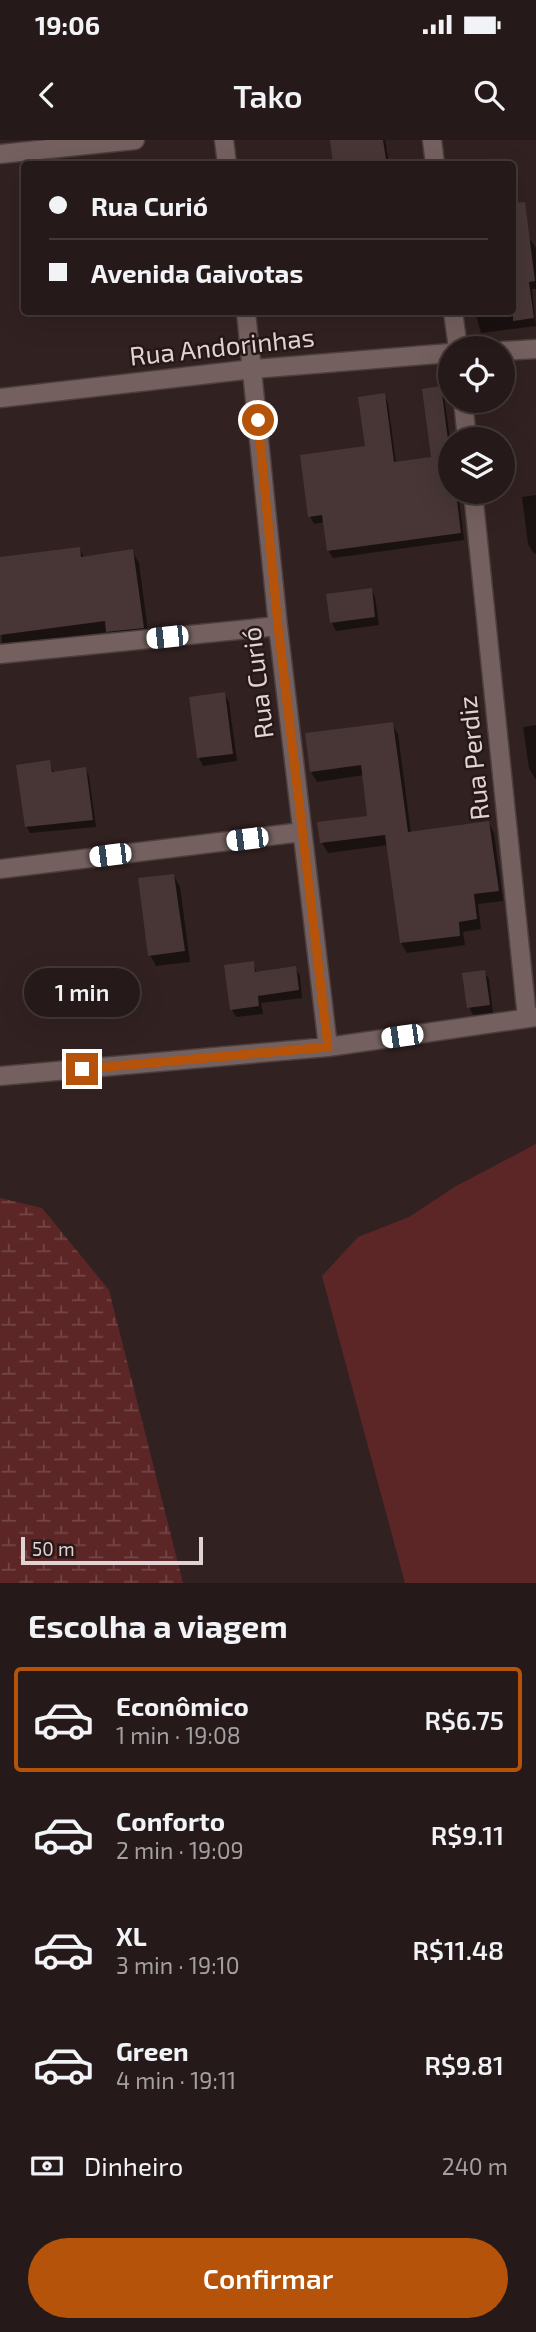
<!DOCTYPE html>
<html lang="pt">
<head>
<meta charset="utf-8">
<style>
  body { margin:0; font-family:"Exo 2",sans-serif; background:#322626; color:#f1f3f6; height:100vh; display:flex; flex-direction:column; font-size:26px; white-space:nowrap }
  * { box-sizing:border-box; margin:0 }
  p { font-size:23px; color:#a4a0a2 }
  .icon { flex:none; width:38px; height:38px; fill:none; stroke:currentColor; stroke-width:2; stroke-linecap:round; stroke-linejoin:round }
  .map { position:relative; height:1443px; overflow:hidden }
  .sheet { display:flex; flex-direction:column; background:#261919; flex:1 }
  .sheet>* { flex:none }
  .banner { position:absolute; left:21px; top:21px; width:495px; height:154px; border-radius:7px; box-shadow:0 7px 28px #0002,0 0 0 2px #423838; display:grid; align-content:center; height:154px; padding:0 28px; background:#261919 }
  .controls { position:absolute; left:438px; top:196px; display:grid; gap:14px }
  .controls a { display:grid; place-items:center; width:77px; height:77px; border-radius:50%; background:#261919; box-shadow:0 7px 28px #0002,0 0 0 2px #423838; font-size:35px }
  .scale { position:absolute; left:21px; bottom:18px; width:182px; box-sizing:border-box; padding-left:7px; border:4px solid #dfd4d3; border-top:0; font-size:19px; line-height:24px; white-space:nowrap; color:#dfd4d3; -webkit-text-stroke:5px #271817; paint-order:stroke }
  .end { position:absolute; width:32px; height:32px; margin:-16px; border:9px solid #b45309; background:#fff; box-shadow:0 0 0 4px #fff }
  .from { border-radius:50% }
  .bubble { position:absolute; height:49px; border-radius:24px; background:#261919; box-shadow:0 7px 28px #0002,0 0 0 2px #423838; font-size:23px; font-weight:600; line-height:49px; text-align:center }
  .car { position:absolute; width:21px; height:42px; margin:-21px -10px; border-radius:9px; box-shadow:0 0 5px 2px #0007; background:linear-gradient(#fff 24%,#345 0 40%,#fff 0 76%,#345 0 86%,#fff 0) }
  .banner b { display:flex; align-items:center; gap:24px; height:66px; font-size:26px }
  .banner b+b { border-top:2px solid #423838 }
  .banner i { width:18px; height:18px; background:#f1f3f6 }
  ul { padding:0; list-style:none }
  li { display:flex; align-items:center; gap:21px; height:105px; margin:0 14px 10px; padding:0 14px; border:4px solid transparent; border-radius:7px }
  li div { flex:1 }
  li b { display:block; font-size:26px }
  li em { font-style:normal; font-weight:600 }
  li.current { border-color:#b45309 }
  li>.icon { width:63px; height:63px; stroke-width:1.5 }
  h2 { padding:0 28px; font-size:32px; line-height:84px }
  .pay { display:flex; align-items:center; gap:18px; height:77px; padding:0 28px; font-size:26px }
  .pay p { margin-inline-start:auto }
  .cta { display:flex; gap:14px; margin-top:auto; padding:14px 28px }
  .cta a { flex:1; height:80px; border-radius:42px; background:#b45309; color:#fff; font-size:28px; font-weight:600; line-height:80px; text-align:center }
  .status { display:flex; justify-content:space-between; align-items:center; height:49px; padding:0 35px; background:#261919; direction:ltr }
  .status svg { height:19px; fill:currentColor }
  header { display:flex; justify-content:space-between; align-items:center; height:91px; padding:0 28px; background:#261919; font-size:32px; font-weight:600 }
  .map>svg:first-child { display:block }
  .green { fill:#5c2626 }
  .wetland { fill:url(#wetland-marsh) }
  .shadow { fill:#0007 }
  .building { fill:#473635 }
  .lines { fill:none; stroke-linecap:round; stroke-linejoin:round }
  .minor-casing { stroke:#4c3f3e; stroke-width:21 }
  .minor { stroke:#74605f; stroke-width:18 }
  .route { stroke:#b45309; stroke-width:9 }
  .labels { text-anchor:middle; stroke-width:5; stroke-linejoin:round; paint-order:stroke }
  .street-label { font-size:26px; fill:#dfd4d3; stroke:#271817 }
</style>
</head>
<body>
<div class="status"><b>19:06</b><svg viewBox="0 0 49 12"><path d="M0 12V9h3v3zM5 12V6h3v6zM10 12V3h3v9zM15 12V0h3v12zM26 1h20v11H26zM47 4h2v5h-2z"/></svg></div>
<header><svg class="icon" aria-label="back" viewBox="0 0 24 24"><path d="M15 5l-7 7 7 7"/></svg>Tako<svg class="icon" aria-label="search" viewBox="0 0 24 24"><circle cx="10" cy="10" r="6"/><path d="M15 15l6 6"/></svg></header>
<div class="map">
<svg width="536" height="1443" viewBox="0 0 536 1443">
  <defs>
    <pattern id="wetland-marsh" width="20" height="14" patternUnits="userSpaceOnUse" patternTransform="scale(1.75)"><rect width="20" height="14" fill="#5c2626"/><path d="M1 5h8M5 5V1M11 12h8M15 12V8" fill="none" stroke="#734545"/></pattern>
  </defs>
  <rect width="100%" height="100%" fill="#322121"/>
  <!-- green -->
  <path class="green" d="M536,1004V1443H405L322,1136L358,1097L409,1077L456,1046Z"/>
  <!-- wetland -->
  <path class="wetland" d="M0,1058L42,1068L109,1150L183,1443H0Z"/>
  <!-- shadow -->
  <path class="shadow" d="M332,0H385L389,24H335Z
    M529,98L536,108V149H532L536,186L481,193L475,172H513V100Z
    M440,248L444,256L450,299V352H458L464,400L333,418L328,410L325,382L314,384L310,376L367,308L384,255L388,263L396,323L433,319Z
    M536,355V413L534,414L528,404L522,357Z
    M79,409L85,418L132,411L139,423L149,499L114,503L108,492L2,506L0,419Z
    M371,450L375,457L379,485L336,491L332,483L328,455Z
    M224,554L229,562L237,621L203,626L199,618L191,559Z
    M392,584L398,594L411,693L489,683L494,693L503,761L478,764L481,789L463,792L465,805L407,813L401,803L388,705L328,713L322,703L369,677L364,635L317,642L311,632Z
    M536,585V639H535L529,628L523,587Z
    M49,622L54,633L85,629L89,636L96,687L30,693L26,686Z
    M174,736L180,747L190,822L156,826L150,815Z
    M253,823L257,833L295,828L300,836L302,858L261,863L263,874L236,877L232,870Z
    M484,832L489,839L493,873L473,875L469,867Z"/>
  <!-- building -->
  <path class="building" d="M330,0H383L386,19L333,24Z
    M525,62L535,141L529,142L534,178L513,181V63Z
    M441,246L450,315V352H456L461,393L327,411L322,375L308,377L300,315L365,306L358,257L385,253L394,322L431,317L422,249Z
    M80,407L81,417L133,409L144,488L106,492L105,481L0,495V417Z
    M372,448L375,477L330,483L326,454Z
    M225,552L233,614L197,618L189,557Z
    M393,582L408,692L489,681L499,751L474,754L477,779L459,782L460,796L400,803L385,695L320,703L317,682L367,676L361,625L310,632L305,593Z
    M50,620L52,632L86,627L93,680L25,687L16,625Z
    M174,734L185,811L148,816L138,738Z
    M254,821L255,832L296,826L299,850L258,856L259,866L230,870L224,825Z
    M485,830L490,865L467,868L462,833Z"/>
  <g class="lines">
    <defs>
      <path id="minor" d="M224,0L227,24
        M432,0L435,24
        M0,14L135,0
        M246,172L278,486L328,907
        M453,172L458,208
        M502,211L536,209
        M0,258L253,229L450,213
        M463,261L467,299
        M473,352L527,878
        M0,514L278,486
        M0,729L302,692
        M0,936L328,907L536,877"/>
    </defs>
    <!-- minor casing -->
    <use href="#minor" class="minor-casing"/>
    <!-- minor -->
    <use href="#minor" class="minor"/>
  </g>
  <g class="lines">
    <!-- route -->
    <path class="route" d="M82,929L328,907L278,486L258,280"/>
  </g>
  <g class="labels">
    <!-- street labels -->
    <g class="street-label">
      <text transform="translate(222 207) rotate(-6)" y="9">Rua Andorinhas</text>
      <text transform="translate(258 543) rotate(-97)" y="9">Rua Curió</text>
      <text transform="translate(474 618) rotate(-96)" y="9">Rua Perdiz</text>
    </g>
  </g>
</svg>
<div class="controls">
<a><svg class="icon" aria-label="locate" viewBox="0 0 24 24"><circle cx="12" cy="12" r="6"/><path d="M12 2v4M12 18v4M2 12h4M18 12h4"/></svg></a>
<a><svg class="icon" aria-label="layers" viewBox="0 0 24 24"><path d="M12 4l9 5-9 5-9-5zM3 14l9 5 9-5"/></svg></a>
</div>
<div class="scale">50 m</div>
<i class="end from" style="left:258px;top:280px"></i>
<i class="end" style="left:82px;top:929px"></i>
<div class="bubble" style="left:24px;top:828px;width:116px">1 min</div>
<i class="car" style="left:167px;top:497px;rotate:264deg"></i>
<i class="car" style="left:247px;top:699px;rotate:263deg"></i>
<i class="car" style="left:110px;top:715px;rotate:263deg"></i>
<i class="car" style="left:402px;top:896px;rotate:262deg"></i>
<div class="banner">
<b><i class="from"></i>Rua Curió</b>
<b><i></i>Avenida Gaivotas</b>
</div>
</div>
<section class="sheet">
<h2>Escolha a viagem</h2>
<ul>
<li class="current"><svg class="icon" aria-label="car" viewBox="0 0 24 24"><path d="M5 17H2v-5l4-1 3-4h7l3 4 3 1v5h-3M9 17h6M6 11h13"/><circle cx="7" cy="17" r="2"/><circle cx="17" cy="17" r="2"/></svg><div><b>Econômico</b><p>1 min · 19:08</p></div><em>R$6.75</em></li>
<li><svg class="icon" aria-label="car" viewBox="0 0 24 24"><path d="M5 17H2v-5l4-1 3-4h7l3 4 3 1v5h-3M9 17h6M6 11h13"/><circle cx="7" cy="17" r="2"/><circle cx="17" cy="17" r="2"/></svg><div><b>Conforto</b><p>2 min · 19:09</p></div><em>R$9.11</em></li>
<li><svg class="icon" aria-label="car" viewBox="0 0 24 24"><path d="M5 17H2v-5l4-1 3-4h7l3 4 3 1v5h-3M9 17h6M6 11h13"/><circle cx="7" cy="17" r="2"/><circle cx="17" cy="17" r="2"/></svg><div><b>XL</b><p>3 min · 19:10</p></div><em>R$11.48</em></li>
<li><svg class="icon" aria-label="car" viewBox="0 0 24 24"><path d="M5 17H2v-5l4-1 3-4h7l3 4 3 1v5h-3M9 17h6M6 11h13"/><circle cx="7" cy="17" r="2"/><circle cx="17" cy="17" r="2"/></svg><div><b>Green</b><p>4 min · 19:11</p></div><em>R$9.81</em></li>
</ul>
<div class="pay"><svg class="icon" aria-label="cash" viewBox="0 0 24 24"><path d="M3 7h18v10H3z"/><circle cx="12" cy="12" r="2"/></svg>Dinheiro<p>240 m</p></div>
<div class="cta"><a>Confirmar</a></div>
</section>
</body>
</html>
